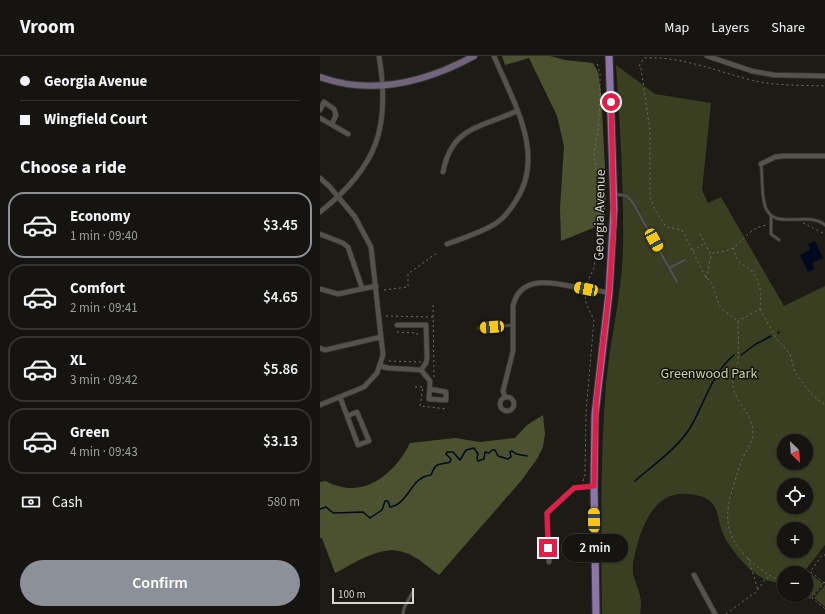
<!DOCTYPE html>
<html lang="en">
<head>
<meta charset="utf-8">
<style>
  body { margin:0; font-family:"Source Sans 3",sans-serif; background:#22211e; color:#f1f3f6; height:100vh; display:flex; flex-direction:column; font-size:15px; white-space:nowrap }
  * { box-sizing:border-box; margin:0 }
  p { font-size:13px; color:#9d9e9f }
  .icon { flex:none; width:22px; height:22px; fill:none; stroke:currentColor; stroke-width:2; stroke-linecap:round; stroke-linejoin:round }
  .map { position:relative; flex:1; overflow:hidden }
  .panel { display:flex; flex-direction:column; background:#151410; width:320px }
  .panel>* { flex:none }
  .hud { display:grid; align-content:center; height:88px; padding:0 20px; background:#151410 }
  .needle { width:26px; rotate:155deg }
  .tools { position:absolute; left:457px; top:378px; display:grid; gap:8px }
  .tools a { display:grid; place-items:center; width:36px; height:36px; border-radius:50%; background:#151410; box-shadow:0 1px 3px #0004,0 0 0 1px #343330; font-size:20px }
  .scale { position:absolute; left:12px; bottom:10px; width:82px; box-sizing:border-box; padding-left:4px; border:2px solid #d5d4d0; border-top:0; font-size:11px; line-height:14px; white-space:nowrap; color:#d5d4d0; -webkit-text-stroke:3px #13120c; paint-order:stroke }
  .end { position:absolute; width:18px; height:18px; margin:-9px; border:5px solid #e11d48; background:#fff; box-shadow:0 0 0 2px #fff }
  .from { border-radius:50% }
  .bubble { position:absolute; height:28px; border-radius:14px; background:#151410; box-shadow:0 1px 3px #0004,0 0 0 1px #343330; font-size:13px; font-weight:600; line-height:28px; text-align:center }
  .car { position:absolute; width:12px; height:24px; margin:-12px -6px; border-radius:5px; box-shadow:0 0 3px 1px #0007; background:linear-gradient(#f5c518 24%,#345 0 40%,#f5c518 0 76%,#345 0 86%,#f5c518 0) }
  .hud b { display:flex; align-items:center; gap:14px; height:38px; font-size:15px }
  .hud b+b { border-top:1px solid #343330 }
  .hud i { width:10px; height:10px; background:#f1f3f6 }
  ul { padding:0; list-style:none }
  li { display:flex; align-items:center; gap:12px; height:66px; margin:0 8px 6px; padding:0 12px; border:2px solid #343330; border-radius:16px }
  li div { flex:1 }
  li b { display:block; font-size:15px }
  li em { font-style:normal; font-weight:600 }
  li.on { border-color:#8c9099 }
  li>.icon { width:36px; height:36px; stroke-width:1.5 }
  h2 { padding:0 20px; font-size:18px; line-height:48px }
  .pay { display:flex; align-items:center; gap:10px; height:44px; padding:0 20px; font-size:15px }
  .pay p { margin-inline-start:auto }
  .button { display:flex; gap:8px; margin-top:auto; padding:8px 20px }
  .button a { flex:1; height:46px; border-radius:24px; background:#8c9099; color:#fff; font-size:16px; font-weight:600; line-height:46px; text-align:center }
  header { display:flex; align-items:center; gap:24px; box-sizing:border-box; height:56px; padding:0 20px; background:#151410; border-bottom:1px solid #343330 }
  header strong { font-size:19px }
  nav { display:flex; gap:22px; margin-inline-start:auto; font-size:14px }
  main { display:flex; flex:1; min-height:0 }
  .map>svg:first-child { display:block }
  .green { fill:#3a3f21; fill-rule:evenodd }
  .forest { fill:#4c522f }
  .water { fill:#00091f }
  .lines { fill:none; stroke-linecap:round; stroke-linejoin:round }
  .stream { stroke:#00091f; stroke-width:1.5 }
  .lane-casing { stroke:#383734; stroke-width:4 }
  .street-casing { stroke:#383734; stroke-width:6 }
  .secondary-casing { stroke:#383734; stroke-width:8 }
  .primary-casing { stroke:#383734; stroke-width:9 }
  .path { stroke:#706f6a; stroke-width:1; stroke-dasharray:2 3; stroke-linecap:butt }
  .lane { stroke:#54534b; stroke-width:2 }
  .street { stroke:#54534b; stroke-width:4.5 }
  .secondary { stroke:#70647a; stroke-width:6 }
  .primary { stroke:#8c76a9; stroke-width:7 }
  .route { stroke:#e11d48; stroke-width:5 }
  .labels { text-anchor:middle; stroke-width:3; stroke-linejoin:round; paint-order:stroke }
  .street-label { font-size:14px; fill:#d5d4d0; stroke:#13120c }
  .park-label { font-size:14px; fill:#c9d596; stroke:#13120c }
</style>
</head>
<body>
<header>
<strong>Vroom</strong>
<nav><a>Map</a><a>Layers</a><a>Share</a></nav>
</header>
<main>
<section class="panel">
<div class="hud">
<b><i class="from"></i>Georgia Avenue</b>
<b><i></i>Wingfield Court</b>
</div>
<h2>Choose a ride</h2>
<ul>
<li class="on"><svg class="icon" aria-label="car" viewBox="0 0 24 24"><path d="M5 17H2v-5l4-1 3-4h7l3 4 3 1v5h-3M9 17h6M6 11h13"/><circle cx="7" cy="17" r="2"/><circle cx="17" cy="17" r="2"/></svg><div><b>Economy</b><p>1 min · 09:40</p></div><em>$3.45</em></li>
<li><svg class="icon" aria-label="car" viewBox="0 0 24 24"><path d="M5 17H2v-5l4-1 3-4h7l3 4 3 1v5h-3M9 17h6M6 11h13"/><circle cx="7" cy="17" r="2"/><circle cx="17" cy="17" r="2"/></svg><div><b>Comfort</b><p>2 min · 09:41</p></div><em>$4.65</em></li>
<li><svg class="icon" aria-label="car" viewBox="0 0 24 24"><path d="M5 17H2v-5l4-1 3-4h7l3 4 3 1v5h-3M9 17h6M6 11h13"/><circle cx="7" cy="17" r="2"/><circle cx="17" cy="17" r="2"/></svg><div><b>XL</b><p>3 min · 09:42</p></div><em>$5.86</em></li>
<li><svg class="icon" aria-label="car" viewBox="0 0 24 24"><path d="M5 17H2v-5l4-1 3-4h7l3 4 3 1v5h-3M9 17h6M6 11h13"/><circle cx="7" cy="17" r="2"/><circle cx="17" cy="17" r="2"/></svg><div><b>Green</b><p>4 min · 09:43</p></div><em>$3.13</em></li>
</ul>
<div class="pay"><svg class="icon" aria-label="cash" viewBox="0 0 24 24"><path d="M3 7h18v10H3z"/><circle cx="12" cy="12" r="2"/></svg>Cash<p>580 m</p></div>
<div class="button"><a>Confirm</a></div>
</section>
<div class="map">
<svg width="505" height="558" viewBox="0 0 505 558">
  <rect width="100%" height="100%" fill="#1c1b15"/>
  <!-- green -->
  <path class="green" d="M296,9L335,38L391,47L382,134L388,147L401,141L464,250L505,230V489L483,517H464V528C458,527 452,526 446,524C430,517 406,490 401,472C398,463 398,452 390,445C383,439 375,439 367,438C330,435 318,480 313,508C310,524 325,536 320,558H282C281,482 280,404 286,328C290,283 302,239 303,193C304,132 300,70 296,9ZM464,385H486V407H464ZM464,429H486V451H464ZM464,473H486V495H464Z
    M491,518L503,528L490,543L485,539L486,524Z
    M505,529V551L494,542Z"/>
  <!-- forest -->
  <path class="forest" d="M182,0H230L245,4L273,7L278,16L281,37L286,129L285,163L273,172L241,185L240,152L244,90L237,60L209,2L185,9Z
    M223,359L225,378L223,391L217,403L201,425L119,519C109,512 98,501 86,497C62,487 36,507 15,517L2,482H0V426L6,425C42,445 74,419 90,387L135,382L160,386L195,382L207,369Z"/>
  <!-- water -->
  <path class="water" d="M495,185L503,202L492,207L494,213L488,216L480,199L490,194L488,188Z"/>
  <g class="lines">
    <!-- stream -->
    <path class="stream" d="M458,277L459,276
      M421,299L436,288L451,280
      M315,425C334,408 356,394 370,372C385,347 391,318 414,299
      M0,453L6,451L13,457L43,456L50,462L62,454L65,445H68L70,451C89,448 90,421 111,419C117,404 119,410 130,406L131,403L126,398L127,396H133L140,404L146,394L154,392L158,398L157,402L158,405L164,403L165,396L169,397L172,394H175L178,400L188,403L191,401L190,396L192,395L196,398L207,400"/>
    <defs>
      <path id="lane" d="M441,109C443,123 441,136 445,150C453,176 487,154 505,169
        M295,138L307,140L313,147L357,226
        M451,161V178L459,184
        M349,212L365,204
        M159,272L193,269
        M83,558L84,552L92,537"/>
      <path id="street" d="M387,0L432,15L454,19L505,20
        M0,54L4,46L14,53L16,59L12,68
        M0,62L28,78
        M441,108L455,101L463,100H505
        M123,116C125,107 127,98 133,90C145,70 177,65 197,55
        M0,122L9,130L35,161L51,191L63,299L57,317L44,331L0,349
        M0,156C57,111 71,72 59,0
        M0,178L23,187L28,191L42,232
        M127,188C143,182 160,177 175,168C183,163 190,154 195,146C227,99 193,46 174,0
        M0,233L18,238L56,230
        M77,269H106L107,302L106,307L101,314L110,325C110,331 109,337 109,343L126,344V336L110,333
        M0,292L5,294L61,281
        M60,310L68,312L101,314
        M180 348a7 7 0 1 1 14 0a7 7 0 1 1-14 0Z
        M20,341L38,389L49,385L37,356L27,360
        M185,341L183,335L193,295V250C200,219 232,226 255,231C266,233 278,234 289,237
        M229,506L227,457L254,432L274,430
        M374,519L395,558"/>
      <path id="secondary" d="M0,21C53,40 106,26 154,0"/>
      <path id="primary" d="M276,558L274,430L275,359L289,237L294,152L289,0"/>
    </defs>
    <!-- lane casing -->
    <use href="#lane" class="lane-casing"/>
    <!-- street casing -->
    <use href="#street" class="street-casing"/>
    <!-- secondary casing -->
    <use href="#secondary" class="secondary-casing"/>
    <!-- primary casing -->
    <use href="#primary" class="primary-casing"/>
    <!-- path -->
    <path class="path" d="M483,167L505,178
      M380,178L391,199
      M413,192L418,205L431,214L437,223L441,236L440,253L418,265
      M373,195L385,187
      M386,222C390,213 388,204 393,197C400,196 407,196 414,191C426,183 431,170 448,169
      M267,227L274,212L280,163V141L274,97L278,75L280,40V18L277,6
      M64,234L88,231V218L118,196
      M113,249L114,321
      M440,253L456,282L470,298L475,316L483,327L490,337L505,349
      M66,260L113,261
      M77,276L97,277V282
      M69,305L101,306
      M95,331H103L100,350L127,353
      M263,425L265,419L266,356L274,264L266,247L265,238
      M428,502L438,534
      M491,516L504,527
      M486,522L502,499H505
      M505,526L492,542L505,553
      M464,528C454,521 443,516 434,508C394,473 408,448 421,406C424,397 433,387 433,378C433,357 417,349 413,331C411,321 416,314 418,305C419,292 418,278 418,265L403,254L399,249L392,227L385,220L362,174L346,171L335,154L330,141V75L321,12L319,10L324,2C361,0 396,15 431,24C455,30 481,29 505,30
      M406,558L436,536L446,522L451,521"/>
    <!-- lane -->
    <use href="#lane" class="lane"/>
    <!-- street -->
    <use href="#street" class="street"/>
    <!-- secondary -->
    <use href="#secondary" class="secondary"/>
    <!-- primary -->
    <use href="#primary" class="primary"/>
  </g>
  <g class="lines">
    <!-- route -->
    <path class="route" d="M228,492L227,457L254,432L274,430L276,347L289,237L294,166L291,46"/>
  </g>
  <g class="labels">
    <!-- street labels -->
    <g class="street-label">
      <text transform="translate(279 159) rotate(-89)" y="5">Georgia Avenue</text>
    </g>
    <!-- park labels -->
    <g class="park-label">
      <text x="389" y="322">Greenwood Park</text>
    </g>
  </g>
</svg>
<div class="tools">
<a><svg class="needle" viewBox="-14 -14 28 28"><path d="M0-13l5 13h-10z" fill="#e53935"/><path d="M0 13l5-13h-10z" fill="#9d9e9f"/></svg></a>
<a><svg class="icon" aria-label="locate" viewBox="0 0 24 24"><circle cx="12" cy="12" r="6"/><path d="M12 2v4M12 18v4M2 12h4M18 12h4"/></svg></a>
<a>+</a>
<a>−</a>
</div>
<div class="scale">100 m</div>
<i class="end from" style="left:291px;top:46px"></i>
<i class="end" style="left:228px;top:492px"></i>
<div class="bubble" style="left:242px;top:478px;width:66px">2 min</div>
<i class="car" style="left:334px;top:184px;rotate:151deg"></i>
<i class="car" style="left:266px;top:233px;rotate:281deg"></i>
<i class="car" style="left:172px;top:271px;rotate:266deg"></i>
<i class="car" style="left:274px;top:464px;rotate:359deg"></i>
</div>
</main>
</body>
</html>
